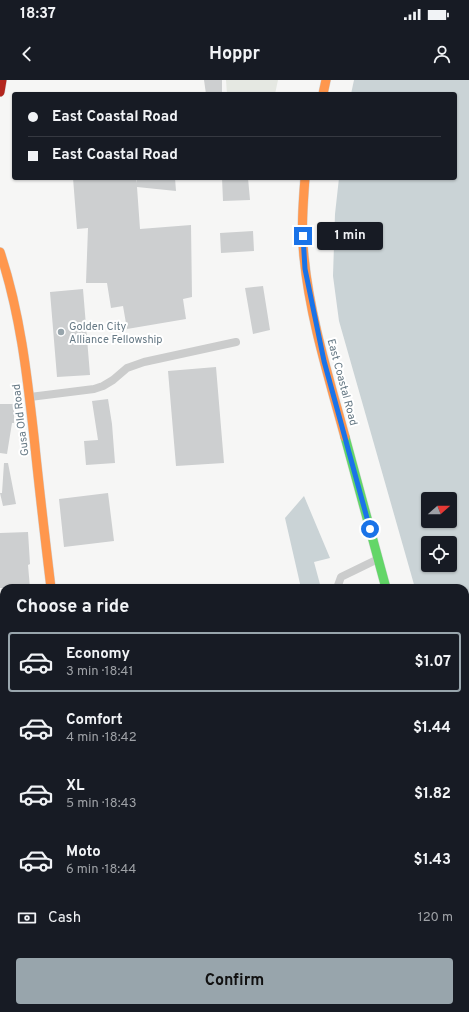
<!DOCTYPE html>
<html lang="en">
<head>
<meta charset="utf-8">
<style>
  body { margin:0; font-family:Overpass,sans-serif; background:#242831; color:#f1f3f6; height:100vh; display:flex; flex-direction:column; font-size:15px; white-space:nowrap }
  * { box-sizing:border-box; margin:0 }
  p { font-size:13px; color:#9ea1a6 }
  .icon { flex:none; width:22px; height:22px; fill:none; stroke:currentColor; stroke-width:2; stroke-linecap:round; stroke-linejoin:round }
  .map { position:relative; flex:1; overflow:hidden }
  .drawer { position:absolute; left:0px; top:504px; width:469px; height:428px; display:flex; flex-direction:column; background:#171b24; border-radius:12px 12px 0 0; box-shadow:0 1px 3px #0004 }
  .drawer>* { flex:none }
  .top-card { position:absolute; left:12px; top:12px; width:445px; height:88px; border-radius:4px; box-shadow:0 1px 3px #0004; display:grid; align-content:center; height:88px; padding:0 16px; background:#171b24 }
  .needle { width:26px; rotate:69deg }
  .buttons { position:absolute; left:421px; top:412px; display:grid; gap:8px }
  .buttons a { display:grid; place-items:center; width:36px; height:36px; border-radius:4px; background:#171b24; box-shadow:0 1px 3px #0004; font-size:20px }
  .end { position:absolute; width:18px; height:18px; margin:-9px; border:5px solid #1a73e8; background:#fff; box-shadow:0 0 0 2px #fff }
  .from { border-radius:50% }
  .bubble { position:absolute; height:28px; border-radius:4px; background:#171b24; box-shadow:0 1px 3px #0004; font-size:13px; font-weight:700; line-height:28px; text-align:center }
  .top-card b { display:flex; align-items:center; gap:14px; height:38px; font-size:15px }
  .top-card b+b { border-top:1px solid #363941 }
  .top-card i { width:10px; height:10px; background:#f1f3f6 }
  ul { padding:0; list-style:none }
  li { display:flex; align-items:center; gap:12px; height:60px; margin:0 8px 6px; padding:0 8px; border:2px solid transparent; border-radius:4px }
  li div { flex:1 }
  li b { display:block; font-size:15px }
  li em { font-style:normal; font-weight:700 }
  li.selected { border-color:#98a5ac }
  li>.icon { width:36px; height:36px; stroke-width:1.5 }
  h2 { padding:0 16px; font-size:18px; line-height:48px }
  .pay { display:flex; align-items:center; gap:10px; height:44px; padding:0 16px; font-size:15px }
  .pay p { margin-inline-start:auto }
  .button { display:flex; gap:8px; margin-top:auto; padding:8px 16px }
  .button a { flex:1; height:46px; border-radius:4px; background:#98a5ac; color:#111; font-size:16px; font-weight:700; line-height:46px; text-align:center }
  .status { display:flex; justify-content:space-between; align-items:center; height:28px; padding:0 20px; background:#171b24; direction:ltr }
  .status svg { height:11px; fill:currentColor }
  header { display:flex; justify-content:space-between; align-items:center; height:52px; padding:0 16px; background:#171b24; font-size:18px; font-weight:700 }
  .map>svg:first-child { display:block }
  .green { fill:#e5e8e2 }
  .water { fill:#cad3d6; fill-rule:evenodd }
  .building { fill:#cdcfd0 }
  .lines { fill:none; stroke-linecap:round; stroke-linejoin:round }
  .fast-casing { stroke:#d3d4d5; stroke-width:10 }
  .slow-casing { stroke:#d3d4d5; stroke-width:10 }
  .jam-casing { stroke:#d3d4d5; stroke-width:10 }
  .lane { stroke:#cbcccc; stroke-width:8 }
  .fast { stroke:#63d668; stroke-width:9 }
  .slow { stroke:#ff974d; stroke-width:9 }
  .jam { stroke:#b3261e; stroke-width:9 }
  .route { stroke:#1a73e8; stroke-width:5 }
  .poi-dot { fill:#98a5ac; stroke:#fff; stroke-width:1.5 }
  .labels { text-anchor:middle; stroke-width:4; stroke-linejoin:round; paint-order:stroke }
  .poi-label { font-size:11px; fill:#667985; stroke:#fff; text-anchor:start }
  .street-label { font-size:11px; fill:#667985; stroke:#fff }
</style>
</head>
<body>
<div class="status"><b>18:37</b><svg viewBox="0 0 49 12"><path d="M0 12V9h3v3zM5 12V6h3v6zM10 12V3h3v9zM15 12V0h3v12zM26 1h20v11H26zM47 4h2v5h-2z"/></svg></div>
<header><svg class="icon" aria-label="back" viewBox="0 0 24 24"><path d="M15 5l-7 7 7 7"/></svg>Hoppr<svg class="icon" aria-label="person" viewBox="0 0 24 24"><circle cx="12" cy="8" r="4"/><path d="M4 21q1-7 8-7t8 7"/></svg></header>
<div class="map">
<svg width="469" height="932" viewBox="0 0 469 932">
  <rect width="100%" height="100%" fill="#f6f6f5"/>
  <!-- green -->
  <path class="green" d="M226,0H278L275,14H227Z"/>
  <!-- water -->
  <path class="water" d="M354,0H469V695L465,682V508H415L339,241L333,196L335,134L339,98H455V14H351ZM428,419H450V441H428ZM428,463H450V485H428Z
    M304,416L330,478L314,482L321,508H301L285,438Z
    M336,928H451L453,932H335Z"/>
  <!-- building -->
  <path class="building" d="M204,0H222V14H206Z
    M73,98H136L137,103V98H175L176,111L137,107L140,149L191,145L192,217L183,219L186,239L127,249L123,226L111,228L107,203H86L88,148L77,149Z
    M222,98H248L250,120L223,121Z
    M253,151L254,171L221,173L220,153Z
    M263,206L270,250L253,254L245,208Z
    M83,209L90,295L57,297L50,212Z
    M216,287L224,383L176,386L168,291Z
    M108,319L112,344L115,383L86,385L84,361L98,360L92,321Z
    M0,324H14V343H12L7,374L0,373Z
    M4,383H8L16,424L3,426L0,413H2Z
    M108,413L114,461L64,467L59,419Z
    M28,452L30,484L28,485L30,508H0V453Z"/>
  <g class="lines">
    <defs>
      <path id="fast" d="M345,357L386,508
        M465,795L469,810
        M94,928V932"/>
      <path id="slow" d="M323,14L326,0
        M305,98C303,124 301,151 304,177C310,238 329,298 345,357
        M0,172C20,232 27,294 34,357C39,407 45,458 51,508"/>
      <path id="jam" d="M0,12L2,0"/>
    </defs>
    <!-- fast casing -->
    <use href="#fast" class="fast-casing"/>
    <!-- slow casing -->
    <use href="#slow" class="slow-casing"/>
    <!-- jam casing -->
    <use href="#jam" class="jam-casing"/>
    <!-- lane -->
    <path class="lane" d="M30,317L94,309L103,306L113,300L127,288L144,282L236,262
      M337,508L341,497L378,479
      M0,924L4,922
      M204,928L209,932
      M95,930L155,928
      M278,931V932"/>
    <!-- fast -->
    <use href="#fast" class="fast"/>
    <!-- slow -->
    <use href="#slow" class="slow"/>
    <!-- jam -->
    <use href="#jam" class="jam"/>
  </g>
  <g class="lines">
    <!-- route -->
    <path class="route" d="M303,156L305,189L324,281L370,449"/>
  </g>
  <!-- markers -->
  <circle class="poi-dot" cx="61" cy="252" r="4"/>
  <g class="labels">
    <!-- poi labels -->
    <g class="poi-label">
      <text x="69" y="250">Golden City<tspan x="69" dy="13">Alliance Fellowship</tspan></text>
    </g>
    <!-- street labels -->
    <g class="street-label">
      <text transform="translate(343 302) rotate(75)" y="4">East Coastal Road</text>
      <text transform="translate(20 340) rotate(-97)" y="4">Gusa Old Road</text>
    </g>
  </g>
</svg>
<div class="buttons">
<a><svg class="needle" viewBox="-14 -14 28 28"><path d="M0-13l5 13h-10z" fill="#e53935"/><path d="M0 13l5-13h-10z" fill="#9ea1a6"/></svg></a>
<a><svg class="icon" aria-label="locate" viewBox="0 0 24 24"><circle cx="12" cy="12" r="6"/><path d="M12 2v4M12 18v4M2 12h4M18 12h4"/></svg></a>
</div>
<i class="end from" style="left:370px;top:449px"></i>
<i class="end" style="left:303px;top:156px"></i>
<div class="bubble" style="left:317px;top:142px;width:66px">1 min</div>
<div class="top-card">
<b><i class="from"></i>East Coastal Road</b>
<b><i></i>East Coastal Road</b>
</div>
<section class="drawer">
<h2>Choose a ride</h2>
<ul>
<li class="selected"><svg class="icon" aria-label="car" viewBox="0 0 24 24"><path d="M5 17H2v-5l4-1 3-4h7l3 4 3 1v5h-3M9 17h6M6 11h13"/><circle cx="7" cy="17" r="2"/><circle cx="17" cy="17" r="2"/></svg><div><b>Economy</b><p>3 min · 18:41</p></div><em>$1.07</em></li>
<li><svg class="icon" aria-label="car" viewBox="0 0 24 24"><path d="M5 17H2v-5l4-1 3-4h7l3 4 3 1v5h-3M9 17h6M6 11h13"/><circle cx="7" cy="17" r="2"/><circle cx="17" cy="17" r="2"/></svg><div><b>Comfort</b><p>4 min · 18:42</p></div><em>$1.44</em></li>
<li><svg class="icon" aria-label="car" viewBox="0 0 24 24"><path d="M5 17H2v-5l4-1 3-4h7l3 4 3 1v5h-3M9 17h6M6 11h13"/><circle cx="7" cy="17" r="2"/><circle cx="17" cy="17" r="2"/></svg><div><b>XL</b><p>5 min · 18:43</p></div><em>$1.82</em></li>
<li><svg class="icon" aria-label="car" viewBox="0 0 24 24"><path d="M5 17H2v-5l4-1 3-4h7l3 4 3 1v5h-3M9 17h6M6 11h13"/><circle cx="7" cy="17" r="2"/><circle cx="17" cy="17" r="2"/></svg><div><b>Moto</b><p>6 min · 18:44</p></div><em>$1.43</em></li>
</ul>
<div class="pay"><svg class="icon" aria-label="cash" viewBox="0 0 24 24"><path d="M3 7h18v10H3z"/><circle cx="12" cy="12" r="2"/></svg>Cash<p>120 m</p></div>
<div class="button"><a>Confirm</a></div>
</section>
</div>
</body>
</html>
